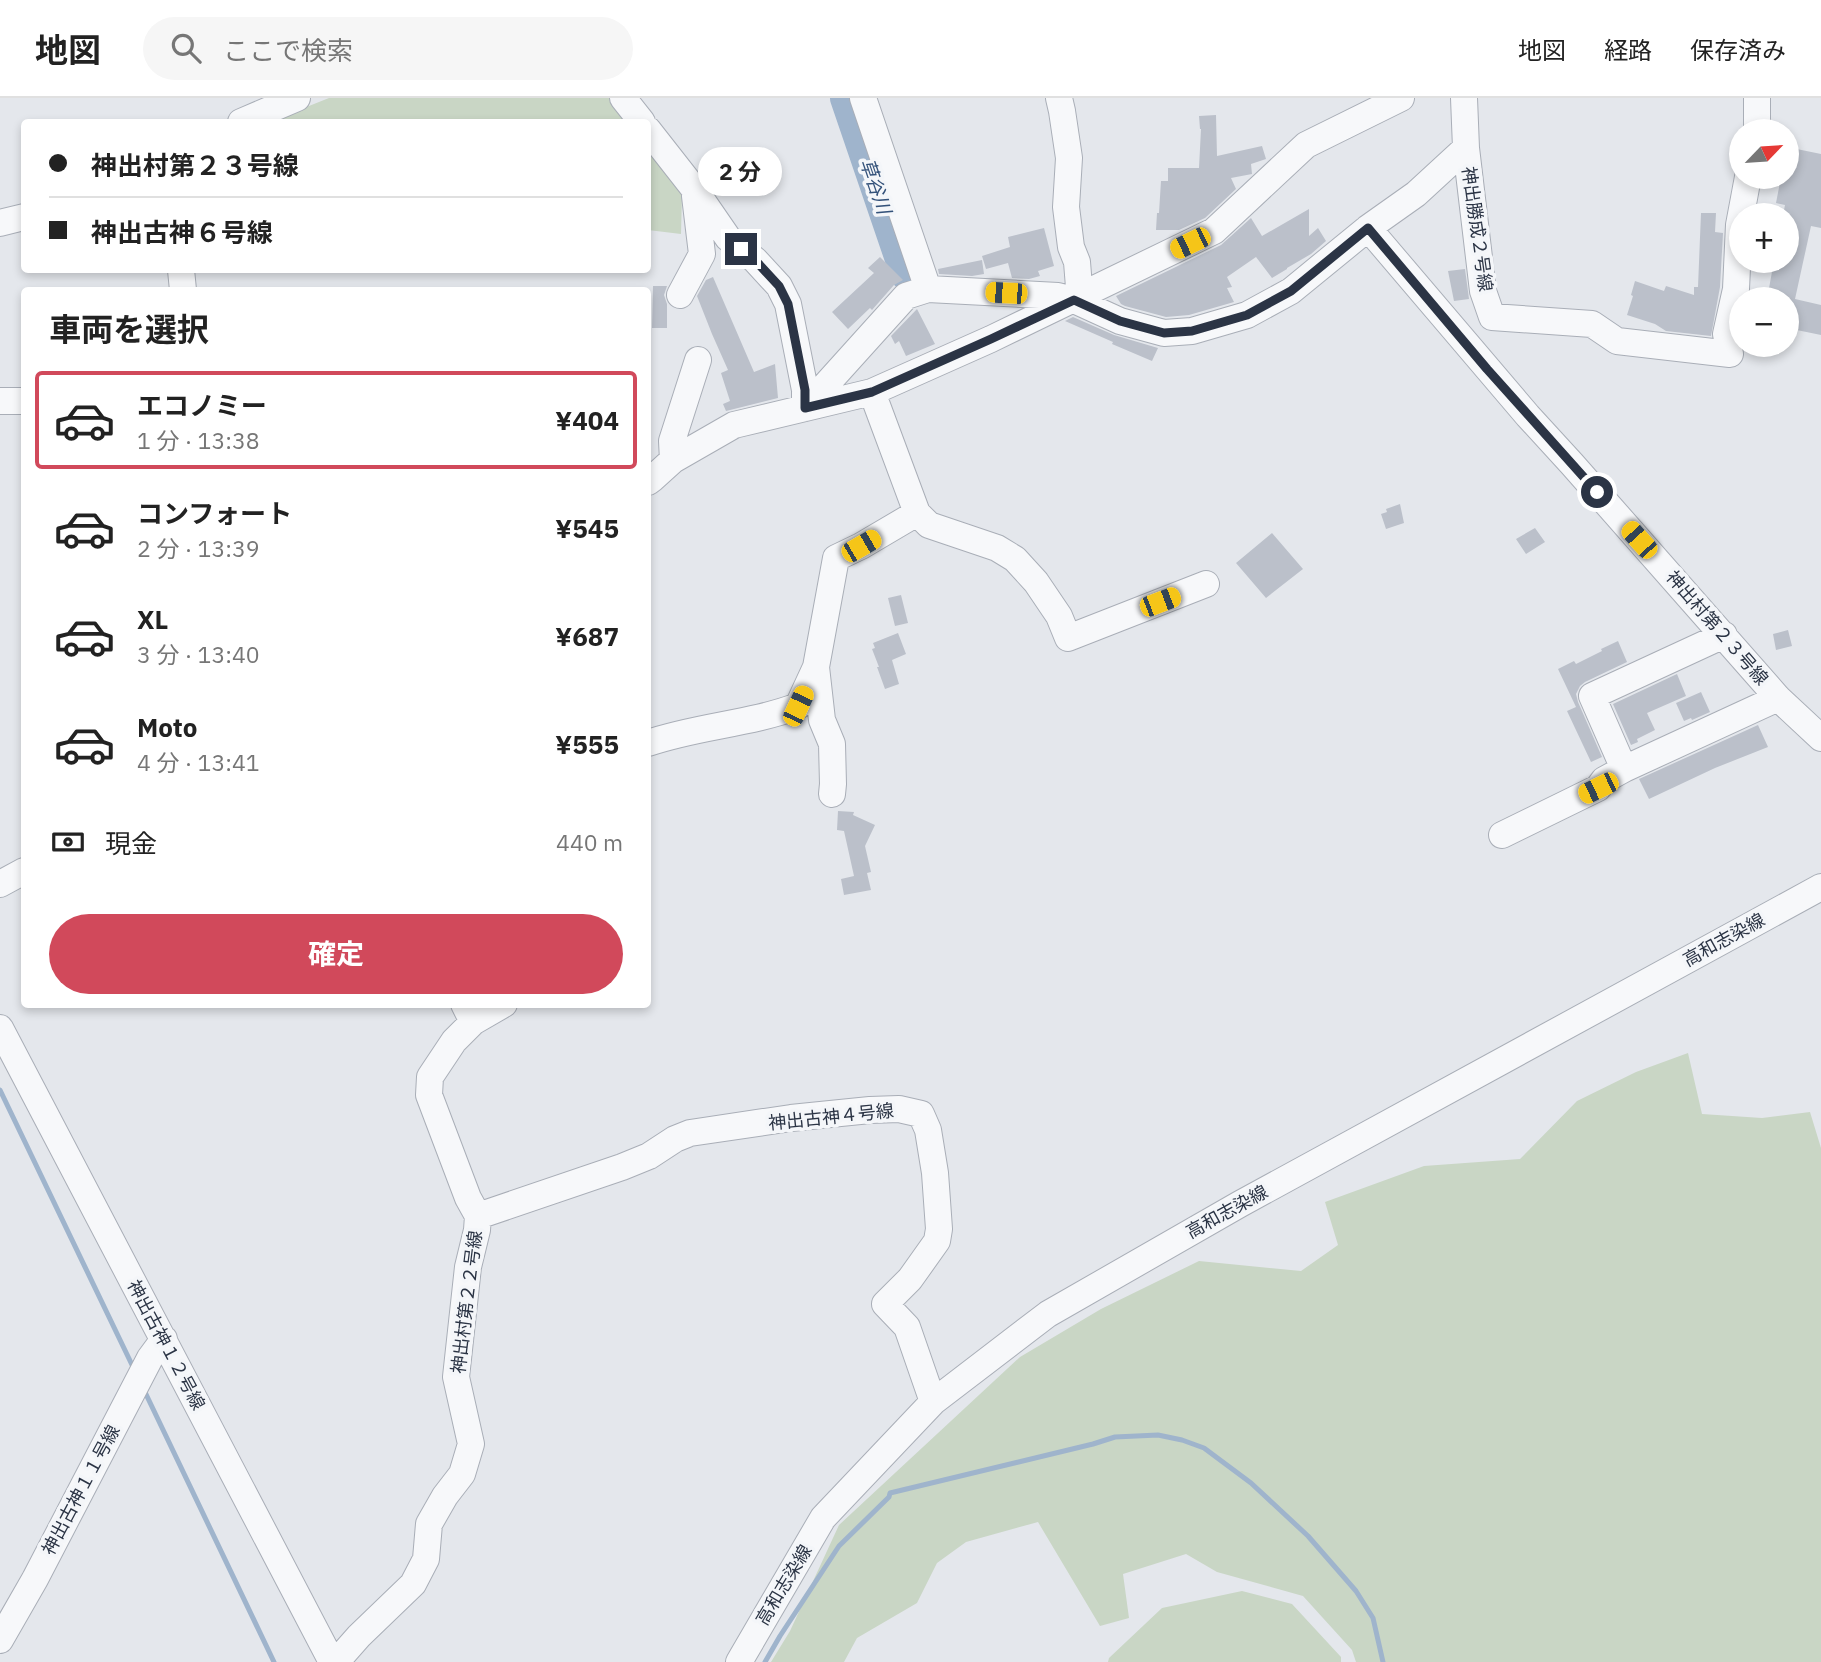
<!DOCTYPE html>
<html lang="ja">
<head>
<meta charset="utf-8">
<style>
  body { margin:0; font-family:"IBM Plex Sans","Noto Sans JP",sans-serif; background:#f6f6f6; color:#222; height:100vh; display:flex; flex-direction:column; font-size:26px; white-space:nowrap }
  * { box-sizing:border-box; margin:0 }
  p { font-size:23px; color:#767676 }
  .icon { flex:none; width:38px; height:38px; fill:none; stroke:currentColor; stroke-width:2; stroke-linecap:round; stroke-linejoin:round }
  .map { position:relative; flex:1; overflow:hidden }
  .details { position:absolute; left:21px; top:189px; width:630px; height:721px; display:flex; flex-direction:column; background:#fff; border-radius:7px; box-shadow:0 4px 10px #0003 }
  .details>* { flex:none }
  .guide { position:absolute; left:21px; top:21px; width:630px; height:154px; border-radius:7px; box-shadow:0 4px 10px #0003; display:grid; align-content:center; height:154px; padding:0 28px; background:#fff }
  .needle { width:46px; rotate:65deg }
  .tools { position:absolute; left:1729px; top:21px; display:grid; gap:14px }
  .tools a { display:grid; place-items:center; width:70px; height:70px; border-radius:50%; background:#fff; box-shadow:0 4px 10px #0003; font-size:35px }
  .end { position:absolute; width:32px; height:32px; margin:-16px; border:9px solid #2b3445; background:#fff; box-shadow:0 0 0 4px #fff }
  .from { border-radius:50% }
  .bubble { position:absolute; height:49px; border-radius:24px; background:#fff; box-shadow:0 4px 10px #0003; font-size:23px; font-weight:700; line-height:49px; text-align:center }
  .car { position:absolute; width:21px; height:42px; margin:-21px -10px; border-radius:9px; box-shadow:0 0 5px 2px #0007; background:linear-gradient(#f5c518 24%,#345 0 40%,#f5c518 0 76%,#345 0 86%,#f5c518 0) }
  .guide b { display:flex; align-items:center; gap:24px; height:66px; font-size:26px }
  .guide b+b { border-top:2px solid #e0e0e0 }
  .guide i { width:18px; height:18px; background:#222 }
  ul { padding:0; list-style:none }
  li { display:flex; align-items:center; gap:21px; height:98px; margin:0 14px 10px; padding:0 14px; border:4px solid transparent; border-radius:7px }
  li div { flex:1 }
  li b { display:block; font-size:26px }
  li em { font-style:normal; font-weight:700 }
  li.on { border-color:#d1495b }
  li>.icon { width:63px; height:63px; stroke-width:1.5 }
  h2 { padding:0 28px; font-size:32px; line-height:84px }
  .pay { display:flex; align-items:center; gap:18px; height:77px; padding:0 28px; font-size:26px }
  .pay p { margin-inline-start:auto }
  .action { display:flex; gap:14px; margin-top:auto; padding:14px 28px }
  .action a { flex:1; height:80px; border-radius:42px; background:#d1495b; color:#fff; font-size:28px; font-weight:700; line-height:80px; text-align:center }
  header { display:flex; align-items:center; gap:42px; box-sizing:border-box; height:98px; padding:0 35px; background:#fff; border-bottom:2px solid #e0e0e0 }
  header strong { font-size:33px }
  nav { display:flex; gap:38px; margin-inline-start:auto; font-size:24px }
  .search { width:490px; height:63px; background:#f6f6f6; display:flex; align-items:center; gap:18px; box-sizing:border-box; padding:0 24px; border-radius:38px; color:#767676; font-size:26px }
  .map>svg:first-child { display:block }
  .green { fill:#c9d6c5 }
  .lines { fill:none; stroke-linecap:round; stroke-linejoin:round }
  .stream { stroke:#9fb4cc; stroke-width:5 }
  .river { stroke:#9fb4cc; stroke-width:32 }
  .building { fill:#bbc0ca }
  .minor-casing { stroke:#a9aeb7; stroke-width:28 }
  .minor { stroke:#f7f8fa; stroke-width:26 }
  .route { stroke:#2b3445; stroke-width:9 }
  .labels { text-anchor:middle; stroke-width:7; stroke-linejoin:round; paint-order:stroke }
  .street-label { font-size:18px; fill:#2b3445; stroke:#f4f6f9 }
  .water-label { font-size:19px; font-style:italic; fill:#34527a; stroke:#f4f6f9 }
</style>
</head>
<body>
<header>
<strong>地図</strong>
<div class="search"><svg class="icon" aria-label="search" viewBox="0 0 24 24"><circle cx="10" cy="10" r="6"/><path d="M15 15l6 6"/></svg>ここで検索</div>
<nav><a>地図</a><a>経路</a><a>保存済み</a></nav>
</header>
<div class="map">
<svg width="1821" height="1564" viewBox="0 0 1821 1564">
  <rect width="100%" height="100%" fill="#e4e7ec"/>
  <!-- green -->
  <path class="green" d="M329,0H609L627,24H269Z
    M648,52L682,97L681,136L648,132Z
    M1688,955L1702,1016L1762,1020L1810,1014L1821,1050V1564H1356L1352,1552L1303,1498L1217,1474L1186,1456L1123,1476L1129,1520L1100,1528L1038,1424L966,1444L937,1465L917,1505L857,1540L844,1564H771L790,1533L839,1427L1020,1259L1101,1211L1199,1163L1301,1173L1338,1147L1325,1104L1424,1068L1520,1061L1577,1003L1636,974Z
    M1242,1493L1292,1506L1341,1559V1564H1108L1109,1560L1162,1510Z"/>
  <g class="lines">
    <!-- stream -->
    <path class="stream" d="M0,992L134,1271
      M144,1292L274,1564
      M765,1564L780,1538L839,1448L889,1399L890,1395L1093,1346L1115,1339L1158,1337L1182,1342L1204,1350L1251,1385L1308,1438L1356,1493L1373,1520L1383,1564"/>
    <!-- river -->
    <path class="river" d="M846,0L906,176"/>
  </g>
  <!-- building -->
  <path class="building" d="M1216,17L1217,58L1262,48L1266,61L1251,66L1252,76L1231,80L1236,91L1205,120L1179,132H1156L1157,115H1159L1161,83H1168V70H1199L1201,31H1200L1199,18Z
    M1787,49L1821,56V130L1811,128L1795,201L1821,207V237L1787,230V201H1767L1774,163H1787V117H1783L1785,107L1776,105L1781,79H1787Z
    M1309,111V138L1318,130L1326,143L1311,156L1287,170V171L1272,180L1256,159L1227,179L1232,189L1227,190L1234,204L1189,217L1166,219L1125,208L1121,206L1116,198L1221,147L1251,120L1262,138Z
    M1701,115H1716L1715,134L1723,135L1720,189L1711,238L1666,233L1655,226L1627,217L1633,198L1631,197L1635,183L1664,193L1666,188L1694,197V189H1698Z
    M1044,130L1054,168L1038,173L1040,178L1029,181L1012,180L1008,165L986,171L982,158L1010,149L1008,139Z
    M880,159L903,182L894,187L872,212L870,210L848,231L832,214L874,175L868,170Z
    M982,162L984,176L972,178L939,176L938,171Z
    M1465,171L1469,201L1454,203L1448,173Z
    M713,179L754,274L775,266L778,300L726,313L723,306L730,303L721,275L728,272L712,236L697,198L706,182Z
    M653,188H667L664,197L667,206V230H652Z
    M917,211L935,246L906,258L899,243L895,246L891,238Z
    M1073,219L1114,237L1158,250L1152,263L1112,246L1113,244L1065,223Z
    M1400,406L1404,425L1386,431L1381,416L1387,414L1386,411Z
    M1535,430L1545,444L1526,456L1516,441Z
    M1272,435L1303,471L1266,500L1236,465Z
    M901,497L908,525L895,528L888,500Z
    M1788,532L1792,548L1776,552L1773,536Z
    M898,535L906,556L892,562L899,586L885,591L877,569H879L872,551L875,550L873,545Z
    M1618,543L1627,564L1585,584L1580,588L1576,596L1578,604L1602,659L1591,664L1567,613L1576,609L1558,571L1574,563L1576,566L1602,553L1601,551Z
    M1677,576L1686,598L1647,615L1655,632L1637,641L1638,644L1631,647L1613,606Z
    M1701,594L1710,614L1692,622L1691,620L1684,623L1676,605Z
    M1758,627L1768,649L1715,670L1649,701L1639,681Z
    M838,713L854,714L853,717L875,727L865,748L871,774L867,775L871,792L844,797L841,781L854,778L844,733L837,732Z"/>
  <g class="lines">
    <defs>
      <path id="minor" d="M623,0L642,24
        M863,0L928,191
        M1059,0L1062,13L1069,60L1066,109L1071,149L1077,164L1079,189L1074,202
        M241,24L297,0
        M648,32L695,92L728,140L755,162L779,188L788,206L805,292V310
        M1757,33V0
        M1466,50L1483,193L1492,219L1592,226L1617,243L1730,256L1726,236L1736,191L1739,127L1748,79
        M0,125L24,119
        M1368,130L1528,318L1572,366L1778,600L1821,640
        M181,172L183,192
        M680,197L702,156L695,98
        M0,303H24
        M805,310L906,198L928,191L1058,198L1074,202L1120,223L1164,235L1192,233L1247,217L1291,193L1368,130L1416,96L1466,50L1464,0
        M673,362L672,343L698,262
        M648,384L652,381L673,362L734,327L872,294L991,241L1214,133L1306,47L1401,0
        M917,415L929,427L997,450L1015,461L1036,484L1059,518L1068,540L1206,486
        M816,569L822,622L832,646L833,686L832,696
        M648,645C697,628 750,626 798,608L816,569L836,460L861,448L917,415L872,294
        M1624,671L1592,598L1724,537
        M1502,737L1598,690L1604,682L1624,671L1778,600
        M0,786L24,773
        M473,924L504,906
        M0,930L332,1564
        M478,1118L622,1069L649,1058L675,1041L690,1035L791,1020L870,1012L899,1011L921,1016L928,1032L935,1075L939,1131L937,1143L910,1181L885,1206L907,1229L933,1304
        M0,1542L35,1481L150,1260L164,1241
        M336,1564L359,1538L413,1486L426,1461L429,1426L445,1398L462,1376L471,1346L456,1279L468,1169L477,1132L478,1118L468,1100L429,997L430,979L454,943L473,924L464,906
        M739,1564L823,1420L933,1304L1048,1216L1240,1106L1821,789"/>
    </defs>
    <!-- minor casing -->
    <use href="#minor" class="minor-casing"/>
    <!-- minor -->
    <use href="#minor" class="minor"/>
  </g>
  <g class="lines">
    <!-- route -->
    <path class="route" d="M741,151L755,162L779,188L788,206L805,292V310L872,294L991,241L1074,202L1120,223L1164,235L1192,233L1247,217L1291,193L1368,130L1487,271L1597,394"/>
  </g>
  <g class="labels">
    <!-- street labels -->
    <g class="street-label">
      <text transform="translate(1477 131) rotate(82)" y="6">神出勝成２号線</text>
      <text transform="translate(1717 530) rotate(49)" y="6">神出村第２３号線</text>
      <text transform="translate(1724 842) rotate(-29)" y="6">高和志染線</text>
      <text transform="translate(831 1019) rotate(-6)" y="6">神出古神４号線</text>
      <text transform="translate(1227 1114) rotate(-29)" y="6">高和志染線</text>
      <text transform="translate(467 1204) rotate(-83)" y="6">神出村第２２号線</text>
      <text transform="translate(166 1247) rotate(62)" y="6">神出古神１２号線</text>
      <text transform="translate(81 1392) rotate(-62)" y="6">神出古神１１号線</text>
      <text transform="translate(784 1487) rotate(-59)" y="6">高和志染線</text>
    </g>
    <!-- water labels -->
    <g class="water-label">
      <text transform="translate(876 88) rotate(71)" y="7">草谷川</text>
    </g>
  </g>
</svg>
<div class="tools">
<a><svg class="needle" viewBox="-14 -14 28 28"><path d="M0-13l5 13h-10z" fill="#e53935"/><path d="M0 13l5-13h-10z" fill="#767676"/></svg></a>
<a>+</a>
<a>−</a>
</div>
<i class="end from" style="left:1597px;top:394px"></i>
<i class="end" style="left:741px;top:151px"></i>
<div class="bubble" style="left:698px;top:49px;width:84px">2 分</div>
<i class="car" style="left:1190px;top:145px;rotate:244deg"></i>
<i class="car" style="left:1006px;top:195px;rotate:273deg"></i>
<i class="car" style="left:1639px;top:442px;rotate:318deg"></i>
<i class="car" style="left:861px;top:448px;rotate:60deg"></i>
<i class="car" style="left:1160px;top:504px;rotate:69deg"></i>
<i class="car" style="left:798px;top:608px;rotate:25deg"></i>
<i class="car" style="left:1598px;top:690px;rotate:244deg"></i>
<div class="guide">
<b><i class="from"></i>神出村第２３号線</b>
<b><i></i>神出古神６号線</b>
</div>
<section class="details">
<h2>車両を選択</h2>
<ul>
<li class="on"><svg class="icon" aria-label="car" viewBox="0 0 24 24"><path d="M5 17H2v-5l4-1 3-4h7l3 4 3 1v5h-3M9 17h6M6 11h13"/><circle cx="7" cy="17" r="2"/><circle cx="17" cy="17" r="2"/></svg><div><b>エコノミー</b><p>1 分 · 13:38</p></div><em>¥404</em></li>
<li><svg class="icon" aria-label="car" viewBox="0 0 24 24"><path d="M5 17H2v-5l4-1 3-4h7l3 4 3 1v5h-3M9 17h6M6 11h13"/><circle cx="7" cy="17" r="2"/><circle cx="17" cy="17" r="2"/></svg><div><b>コンフォート</b><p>2 分 · 13:39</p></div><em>¥545</em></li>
<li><svg class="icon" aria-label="car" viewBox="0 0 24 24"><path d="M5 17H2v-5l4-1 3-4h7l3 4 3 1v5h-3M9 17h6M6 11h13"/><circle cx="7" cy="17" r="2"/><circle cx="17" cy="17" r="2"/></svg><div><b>XL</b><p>3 分 · 13:40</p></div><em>¥687</em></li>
<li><svg class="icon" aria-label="car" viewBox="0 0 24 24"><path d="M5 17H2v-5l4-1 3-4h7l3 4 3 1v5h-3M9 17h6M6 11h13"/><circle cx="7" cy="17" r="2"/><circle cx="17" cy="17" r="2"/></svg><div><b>Moto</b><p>4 分 · 13:41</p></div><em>¥555</em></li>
</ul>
<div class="pay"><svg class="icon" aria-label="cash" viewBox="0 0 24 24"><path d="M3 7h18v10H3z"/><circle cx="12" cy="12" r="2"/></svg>現金<p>440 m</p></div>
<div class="action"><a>確定</a></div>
</section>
</div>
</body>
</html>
